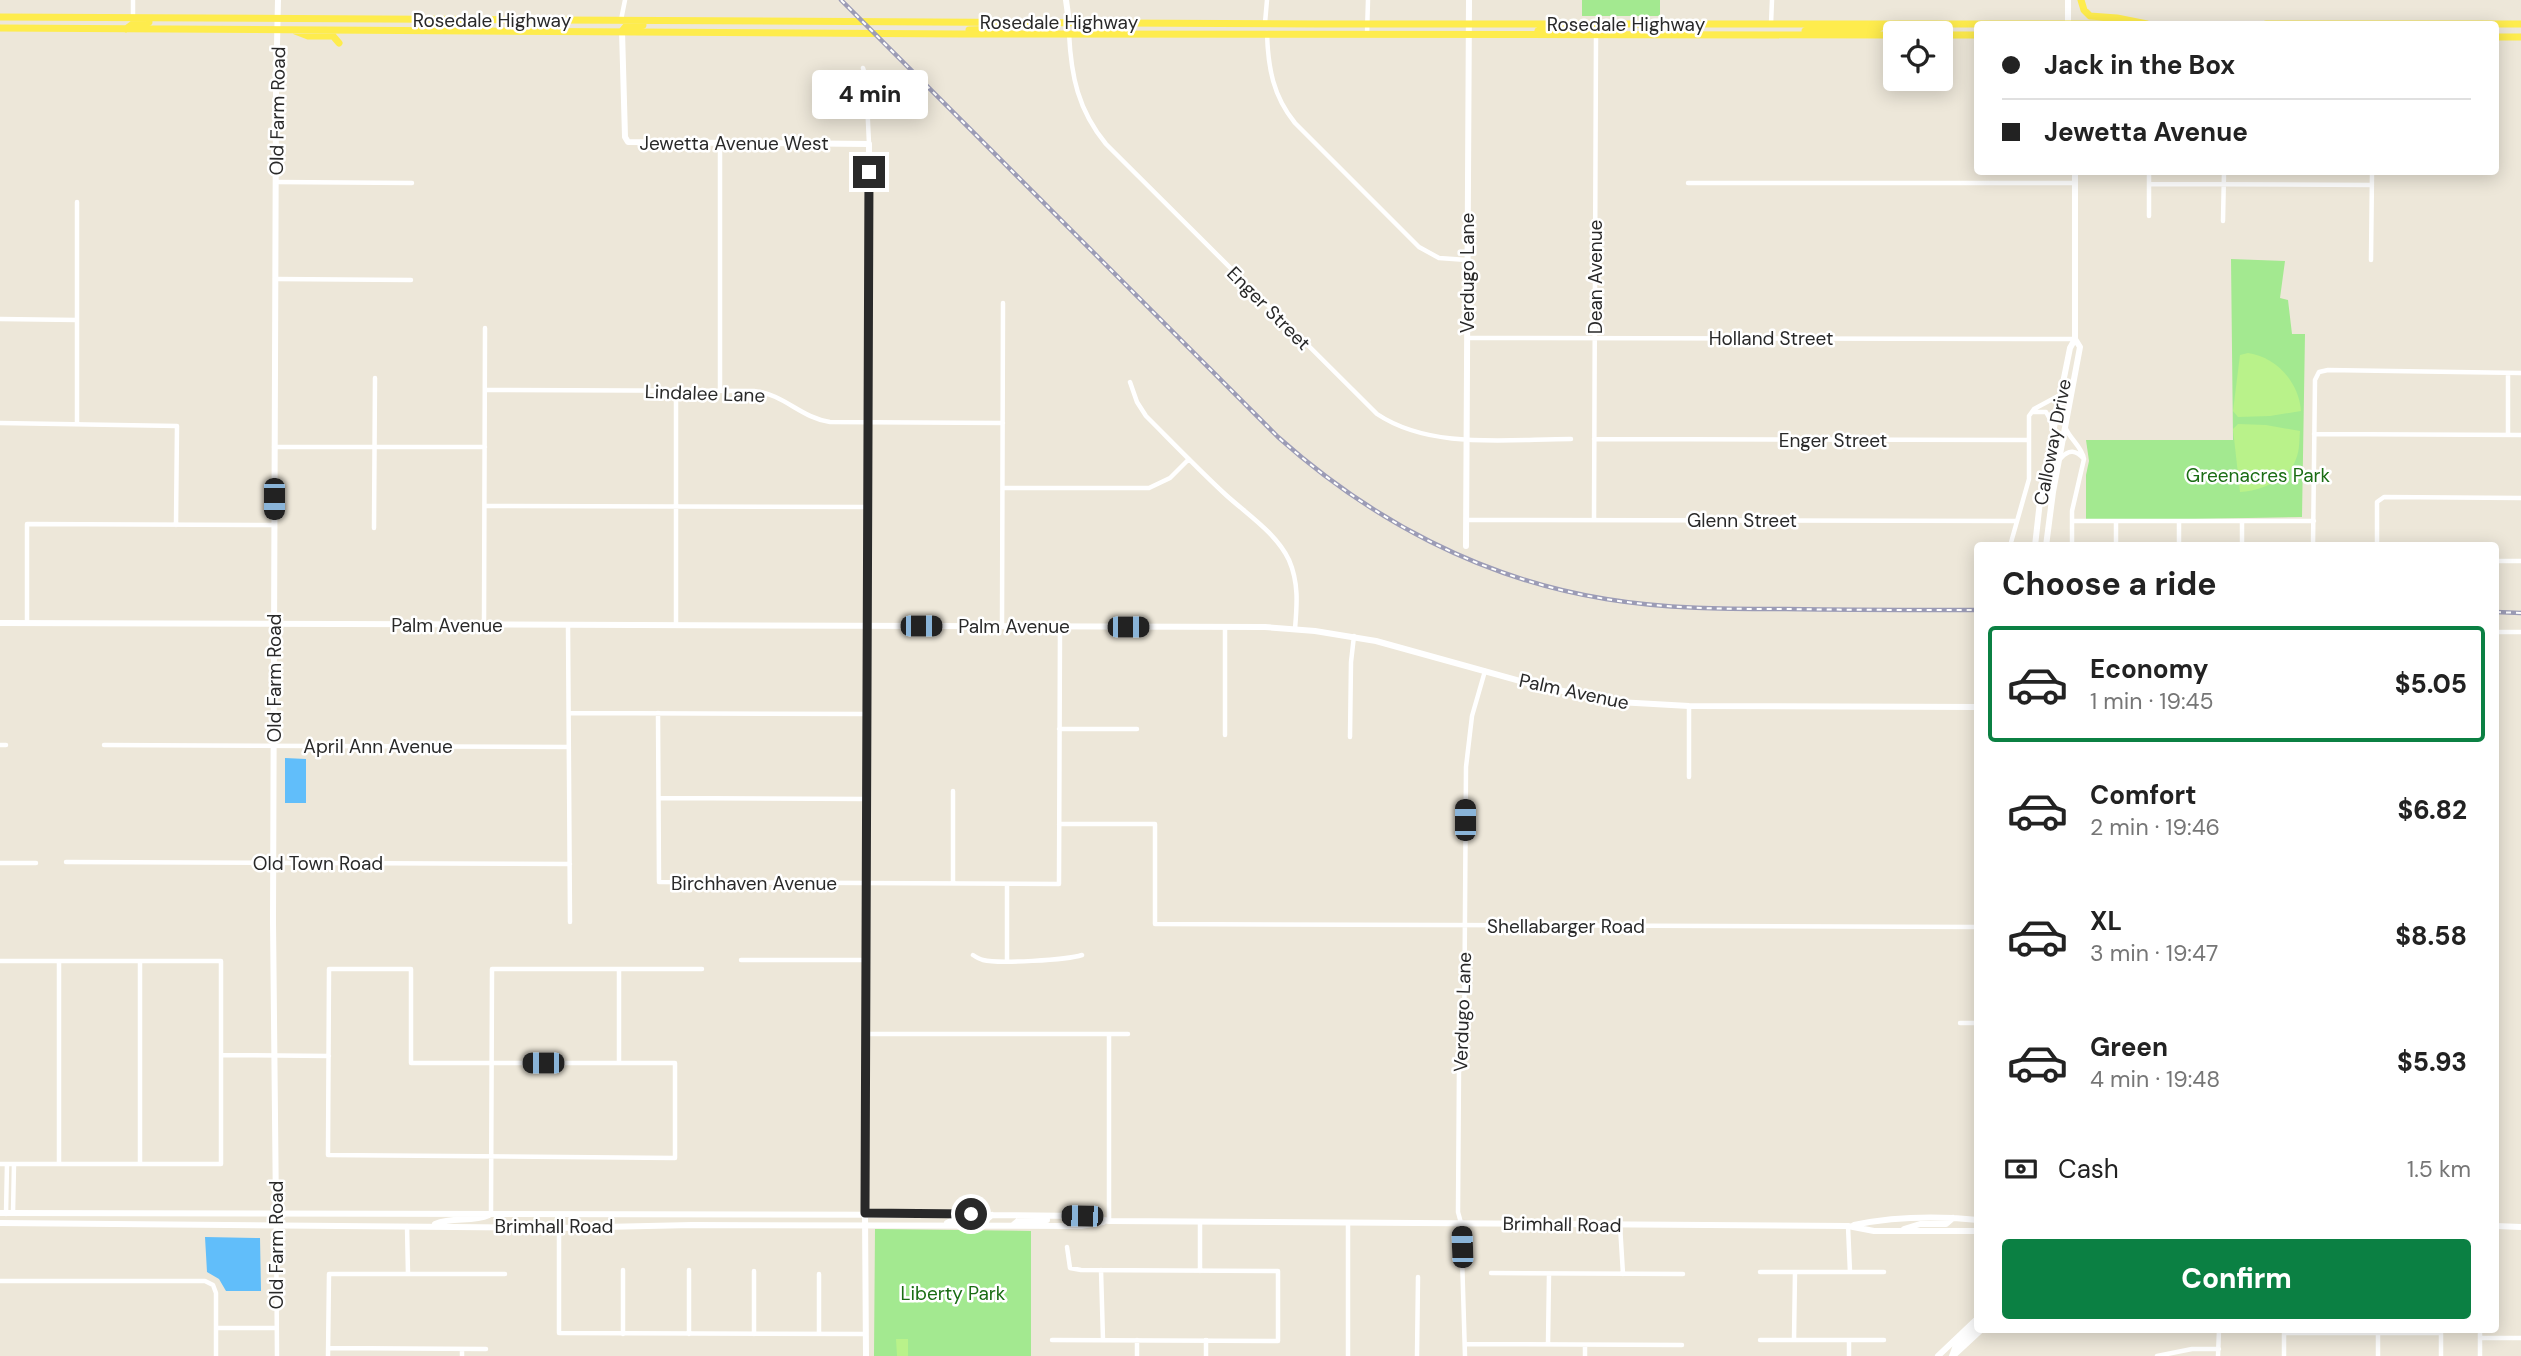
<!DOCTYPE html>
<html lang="en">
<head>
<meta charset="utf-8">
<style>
  body { margin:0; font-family:"DM Sans",sans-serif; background:#f2f2f2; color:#222; height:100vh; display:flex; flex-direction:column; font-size:26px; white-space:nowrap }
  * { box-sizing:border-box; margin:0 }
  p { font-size:23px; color:#767676 }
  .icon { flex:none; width:38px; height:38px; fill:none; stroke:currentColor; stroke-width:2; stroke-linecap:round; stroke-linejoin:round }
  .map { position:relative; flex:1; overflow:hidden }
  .drawer { position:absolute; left:1974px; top:542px; width:525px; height:791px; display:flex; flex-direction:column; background:#fff; border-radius:7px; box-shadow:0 4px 18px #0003 }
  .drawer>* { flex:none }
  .guide { position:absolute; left:1974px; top:21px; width:525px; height:154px; border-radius:7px; box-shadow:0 4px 18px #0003; display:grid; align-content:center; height:154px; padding:0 28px; background:#fff }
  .fabs { position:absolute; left:1883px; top:21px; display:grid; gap:14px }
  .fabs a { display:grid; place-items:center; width:70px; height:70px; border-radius:7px; background:#fff; box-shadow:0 4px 18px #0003; font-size:35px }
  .end { position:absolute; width:32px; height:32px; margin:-16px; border:9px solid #292929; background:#fff; box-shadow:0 0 0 4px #fff }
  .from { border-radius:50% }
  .bubble { position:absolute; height:49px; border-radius:7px; background:#fff; box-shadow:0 4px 18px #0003; font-size:23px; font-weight:800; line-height:49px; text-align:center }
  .car { position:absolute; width:21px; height:42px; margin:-21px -10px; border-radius:9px; box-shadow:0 0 5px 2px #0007; background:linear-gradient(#222 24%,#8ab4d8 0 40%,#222 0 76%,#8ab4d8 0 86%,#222 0) }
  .guide b { display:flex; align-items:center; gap:24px; height:66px; font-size:26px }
  .guide b+b { border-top:2px solid #e0e0e0 }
  .guide i { width:18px; height:18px; background:#222 }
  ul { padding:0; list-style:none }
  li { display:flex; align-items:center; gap:21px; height:116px; margin:0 14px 10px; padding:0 14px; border:4px solid transparent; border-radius:7px }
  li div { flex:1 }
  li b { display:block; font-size:26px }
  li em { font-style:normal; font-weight:800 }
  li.active { border-color:#0b8043 }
  li>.icon { width:63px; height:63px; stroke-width:1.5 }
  h2 { padding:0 28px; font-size:32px; line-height:84px }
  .pay { display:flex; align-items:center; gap:18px; height:77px; padding:0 28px; font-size:26px }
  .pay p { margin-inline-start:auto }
  .button { display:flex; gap:14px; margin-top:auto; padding:14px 28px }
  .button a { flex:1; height:80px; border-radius:7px; background:#0b8043; color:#fff; font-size:28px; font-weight:800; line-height:80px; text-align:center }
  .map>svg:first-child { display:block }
  .green { fill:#a3e990 }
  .pitch { fill:#b9f28a }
  .water { fill:#61befa }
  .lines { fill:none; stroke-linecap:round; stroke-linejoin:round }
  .minor { stroke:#fff; stroke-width:4.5 }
  .tertiary { stroke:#fff; stroke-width:6 }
  .secondary { stroke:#fff; stroke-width:6 }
  .primary { stroke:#feec4d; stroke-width:7 }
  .rail-casing { stroke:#9c9cb6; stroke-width:4.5 }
  .rail { stroke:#fff; stroke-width:2; stroke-dasharray:5; stroke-linecap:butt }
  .route { stroke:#292929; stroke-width:9 }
  .labels { text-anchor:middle; stroke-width:5; stroke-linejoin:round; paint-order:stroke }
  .street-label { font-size:19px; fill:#292929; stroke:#fff }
  .park-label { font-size:19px; fill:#1a6d13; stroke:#fff }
</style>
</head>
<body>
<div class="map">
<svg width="2521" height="1356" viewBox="0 0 2521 1356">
  <rect width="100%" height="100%" fill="#ede7d9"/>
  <!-- green -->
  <path class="green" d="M1582,0H1660V16H1582Z
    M2231,259L2285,261L2280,298L2288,300L2292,334H2305L2302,517L2086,521V475L2089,461L2086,440H2233Z
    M875,1229L1031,1231V1356H874Z"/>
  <!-- pitch -->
  <path class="pitch" d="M2248,353C2277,357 2299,383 2301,411L2270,416L2238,417L2233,411L2240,355Z
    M2238,424L2266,425L2300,431C2299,440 2300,450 2296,459C2289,479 2259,492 2240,492L2233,429Z
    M896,1339H908V1356H897Z"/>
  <!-- water -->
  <path class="water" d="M285,758L306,759V803H285Z
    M205,1237L260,1238L261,1291H226L219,1279L207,1272Z"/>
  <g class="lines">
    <!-- minor -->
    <path class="minor" d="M133,18V0
      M621,20L625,0
      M1265,23L1267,0
      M1771,24L1772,0
      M1069,33C1071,76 1078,110 1106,144L1377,414C1431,450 1508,439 1571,439
      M1267,33C1268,68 1273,96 1295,123L1419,247L1439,258L1467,260
      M1367,34L1368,0
      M863,68L866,78L869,144
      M276,182L412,183
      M1688,183H2075
      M2149,184L2372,185
      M2149,216V172
      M2223,221L2224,172
      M2371,260L2372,172
      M275,279L411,280
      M0,319L77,320
      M1467,338L2074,339
      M2508,373V435
      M1130,382L1137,402L1146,416C1173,443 1199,470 1226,495C1248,515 1276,533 1289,560C1299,583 1297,605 1295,629
      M485,390L754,391C784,394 801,418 830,422L1003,423
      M720,391V143
      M2032,412H2046L2051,421L2052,430
      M0,423L177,426L176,525
      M77,423V202
      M2314,434L2521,435
      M1594,439L2029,440
      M274,447H485
      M2061,458C2069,449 2076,450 2084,459C2082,447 2071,440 2066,429
      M1003,488H1149L1170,478L1189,459
      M485,506L868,507
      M1466,520L2017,521
      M1594,520L1596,34
      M2072,521H2314
      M2116,521V546
      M2242,521V546
      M374,528L375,378
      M2010,546L2029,479V416L2034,409L2060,395
      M2072,546V511L2084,459
      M2179,546V521
      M2313,546L2315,380L2319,372L2328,370L2521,373
      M2377,546V502L2384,497L2521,498
      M2496,561H2521
      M27,623V524L274,525
      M484,625L485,328
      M568,625L570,922
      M676,625V391
      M1002,626L1003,303
      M2496,632H2521
      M569,713L867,714
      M658,713L659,882L1059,884L1060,627
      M1059,729H1137
      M1225,735V627
      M1350,737L1351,662L1354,636
      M0,745H6
      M104,745L569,747
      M1689,777V706
      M659,798L867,799
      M1059,824H1155V924L1978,927
      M66,862L570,864
      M0,863H36
      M953,883V791
      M973,955C976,957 979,959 983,960C998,964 1067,960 1082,955
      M741,960H866
      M1007,960V884
      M0,961H221V1164H0
      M329,969H411V1063H675V1158L328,1155Z
      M1960,1023H1978
      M866,1034H1128
      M221,1055L329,1056
      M619,1063V969
      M59,1164V961
      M140,1164V961
      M13,1213L14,1164
      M276,1213L277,1356
      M6,1214L7,1164
      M491,1214L492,969H702
      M1109,1221V1034
      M1620,1225L1623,1274
      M407,1226L408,1274
      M1848,1226L1850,1272
      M559,1228V1333L865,1334
      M1101,1270L1103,1340
      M1200,1271V1222
      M1760,1272H1884
      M1491,1273L1683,1274
      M0,1281H205L213,1285L216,1293V1356
      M218,1328H276
      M2284,1333H2441
      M623,1334V1270
      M689,1334V1270
      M754,1334V1271
      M819,1334V1274
      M2480,1338H2521
      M1052,1340L1278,1341V1271L1081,1270L1070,1268L1067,1247
      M1760,1340H1884
      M1794,1340L1795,1272
      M1465,1344L1682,1345
      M1548,1344L1549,1274
      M328,1348L486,1349
      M328,1356L329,1274H505
      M462,1356V1349
      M1137,1356V1340
      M1206,1356V1340
      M1348,1356V1223
      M1417,1356L1418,1277
      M1465,1356L1461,1223L1458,1212L1459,1067L1464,1055L1466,767L1472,716L1485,671
      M1585,1356V1345
      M1849,1356V1340
      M2157,1356L2192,1349H2219
      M2218,1356L2219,1330
      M2284,1356V1331
      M2378,1356V1333
      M2441,1356V1330
      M2480,1356V1330"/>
    <!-- tertiary -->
    <path class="tertiary" d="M1066,0L1069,22
      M622,31L625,137L628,142L869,144L865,1214L866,1356
      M1466,546L1469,0
      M0,623L1265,627L1315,631L1376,641L1538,686L1618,702L1689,706L1978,707
      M0,1213L992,1215L1082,1216L1109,1221L1848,1226L1874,1231H1978
      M276,1213L273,921L276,90L278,0
      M0,1223L559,1228L692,1225L1081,1226L1103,1222
      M947,1223L953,1220H986L992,1215
      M435,1224C454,1216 471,1223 489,1215
      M1013,1225L1019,1220H1047
      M1854,1225C1893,1217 1937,1216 1978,1220
      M2496,1226L2521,1227
      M1904,1229L1920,1224H1946L1953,1218"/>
    <!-- secondary -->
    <path class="secondary" d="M2068,0V24
      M2035,546L2041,492L2070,348L2075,339
      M2046,546L2053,492L2080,347L2075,339V172
      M1938,1356L1978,1318
      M1952,1356L1955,1348L1978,1325
      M1953,1356L1981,1330"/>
    <!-- primary -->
    <path class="primary" d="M2081,0L2084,10L2090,16L2117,18L2147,24
      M0,17L1315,24H2117
      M2266,24H2521
      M0,28L959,34L1895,35
      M126,29L134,23L149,22
      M969,30L1003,29
      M295,31L308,36H333L339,43
      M622,31L627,25H643
      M1538,31L1550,28L1571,29L1574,24
      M1805,31L1877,29L1883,26
      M1941,35H1978
      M2496,37H2521"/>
    <defs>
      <path id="rail" d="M841,0L1278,437C1371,520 1482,579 1606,599C1666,609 1726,609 1786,609C1850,610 1914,610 1978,610
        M2496,612L2521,613"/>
    </defs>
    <!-- rail casing -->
    <use href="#rail" class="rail-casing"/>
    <!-- rail -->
    <use href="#rail" class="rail"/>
  </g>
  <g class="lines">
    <!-- route -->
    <path class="route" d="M869,172L865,1213L971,1214"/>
  </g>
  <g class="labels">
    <!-- street labels -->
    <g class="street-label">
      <text x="492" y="27">Rosedale Highway</text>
      <text x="1059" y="29">Rosedale Highway</text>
      <text x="1626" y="31">Rosedale Highway</text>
      <text transform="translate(277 111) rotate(-89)" y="7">Old Farm Road</text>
      <text x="734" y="150">Jewetta Avenue West</text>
      <text transform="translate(1467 273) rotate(-90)" y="7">Verdugo Lane</text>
      <text transform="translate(1595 277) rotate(-90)" y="7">Dean Avenue</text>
      <text transform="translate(1269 308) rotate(45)" y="7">Enger Street</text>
      <text x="1771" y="345">Holland Street</text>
      <text transform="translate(705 393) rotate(2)" y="7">Lindalee Lane</text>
      <text x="1833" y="447">Enger Street</text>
      <text transform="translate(2052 442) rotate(-79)" y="7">Calloway Drive</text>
      <text x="1742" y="527">Glenn Street</text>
      <text x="447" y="632">Palm Avenue</text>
      <text x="1014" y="633">Palm Avenue</text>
      <text transform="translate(274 678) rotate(-90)" y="7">Old Farm Road</text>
      <text transform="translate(1574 691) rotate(12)" y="7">Palm Avenue</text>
      <text x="378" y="753">April Ann Avenue</text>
      <text x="318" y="870">Old Town Road</text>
      <text x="754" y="890">Birchhaven Avenue</text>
      <text x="1566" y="933">Shellabarger Road</text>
      <text transform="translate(1462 1012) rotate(-88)" y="7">Verdugo Lane</text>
      <text transform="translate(1562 1224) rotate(1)" y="7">Brimhall Road</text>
      <text x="554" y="1233">Brimhall Road</text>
      <text transform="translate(276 1245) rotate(-90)" y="7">Old Farm Road</text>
    </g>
    <!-- park labels -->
    <g class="park-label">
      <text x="2258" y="482">Greenacres Park</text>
      <text x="953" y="1300">Liberty Park</text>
    </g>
  </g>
</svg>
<div class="fabs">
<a><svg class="icon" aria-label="locate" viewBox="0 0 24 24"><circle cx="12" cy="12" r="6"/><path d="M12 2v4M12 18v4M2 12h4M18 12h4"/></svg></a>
</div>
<i class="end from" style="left:971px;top:1214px"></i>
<i class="end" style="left:869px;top:172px"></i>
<div class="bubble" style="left:812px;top:70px;width:116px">4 min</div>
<i class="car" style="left:274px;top:499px;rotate:180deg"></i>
<i class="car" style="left:921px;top:626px;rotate:90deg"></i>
<i class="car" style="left:1128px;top:627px;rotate:90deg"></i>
<i class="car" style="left:1465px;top:820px;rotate:0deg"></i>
<i class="car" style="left:543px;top:1063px;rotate:270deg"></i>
<i class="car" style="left:1082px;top:1216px;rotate:271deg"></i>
<i class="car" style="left:1462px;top:1247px;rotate:358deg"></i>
<div class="guide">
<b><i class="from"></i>Jack in the Box</b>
<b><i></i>Jewetta Avenue</b>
</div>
<section class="drawer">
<h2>Choose a ride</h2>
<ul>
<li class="active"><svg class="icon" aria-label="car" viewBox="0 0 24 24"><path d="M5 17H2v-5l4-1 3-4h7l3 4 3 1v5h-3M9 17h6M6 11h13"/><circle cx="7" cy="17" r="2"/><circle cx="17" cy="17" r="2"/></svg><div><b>Economy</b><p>1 min · 19:45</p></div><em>$5.05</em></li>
<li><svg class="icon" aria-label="car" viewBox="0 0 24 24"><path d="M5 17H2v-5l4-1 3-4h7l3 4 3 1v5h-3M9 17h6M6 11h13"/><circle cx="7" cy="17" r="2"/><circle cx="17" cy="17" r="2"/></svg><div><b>Comfort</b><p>2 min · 19:46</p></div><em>$6.82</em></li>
<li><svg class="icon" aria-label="car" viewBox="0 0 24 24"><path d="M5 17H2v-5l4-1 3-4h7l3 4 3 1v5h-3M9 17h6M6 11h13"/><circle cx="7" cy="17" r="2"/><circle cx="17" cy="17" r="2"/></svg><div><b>XL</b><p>3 min · 19:47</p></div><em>$8.58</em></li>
<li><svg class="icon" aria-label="car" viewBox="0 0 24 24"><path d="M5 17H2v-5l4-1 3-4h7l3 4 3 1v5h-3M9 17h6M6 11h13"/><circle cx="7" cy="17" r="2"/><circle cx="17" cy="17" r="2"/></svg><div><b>Green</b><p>4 min · 19:48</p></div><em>$5.93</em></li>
</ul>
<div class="pay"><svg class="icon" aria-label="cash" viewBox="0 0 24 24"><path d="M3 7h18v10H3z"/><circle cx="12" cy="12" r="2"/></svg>Cash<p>1.5 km</p></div>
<div class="button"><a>Confirm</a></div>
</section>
</div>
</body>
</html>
